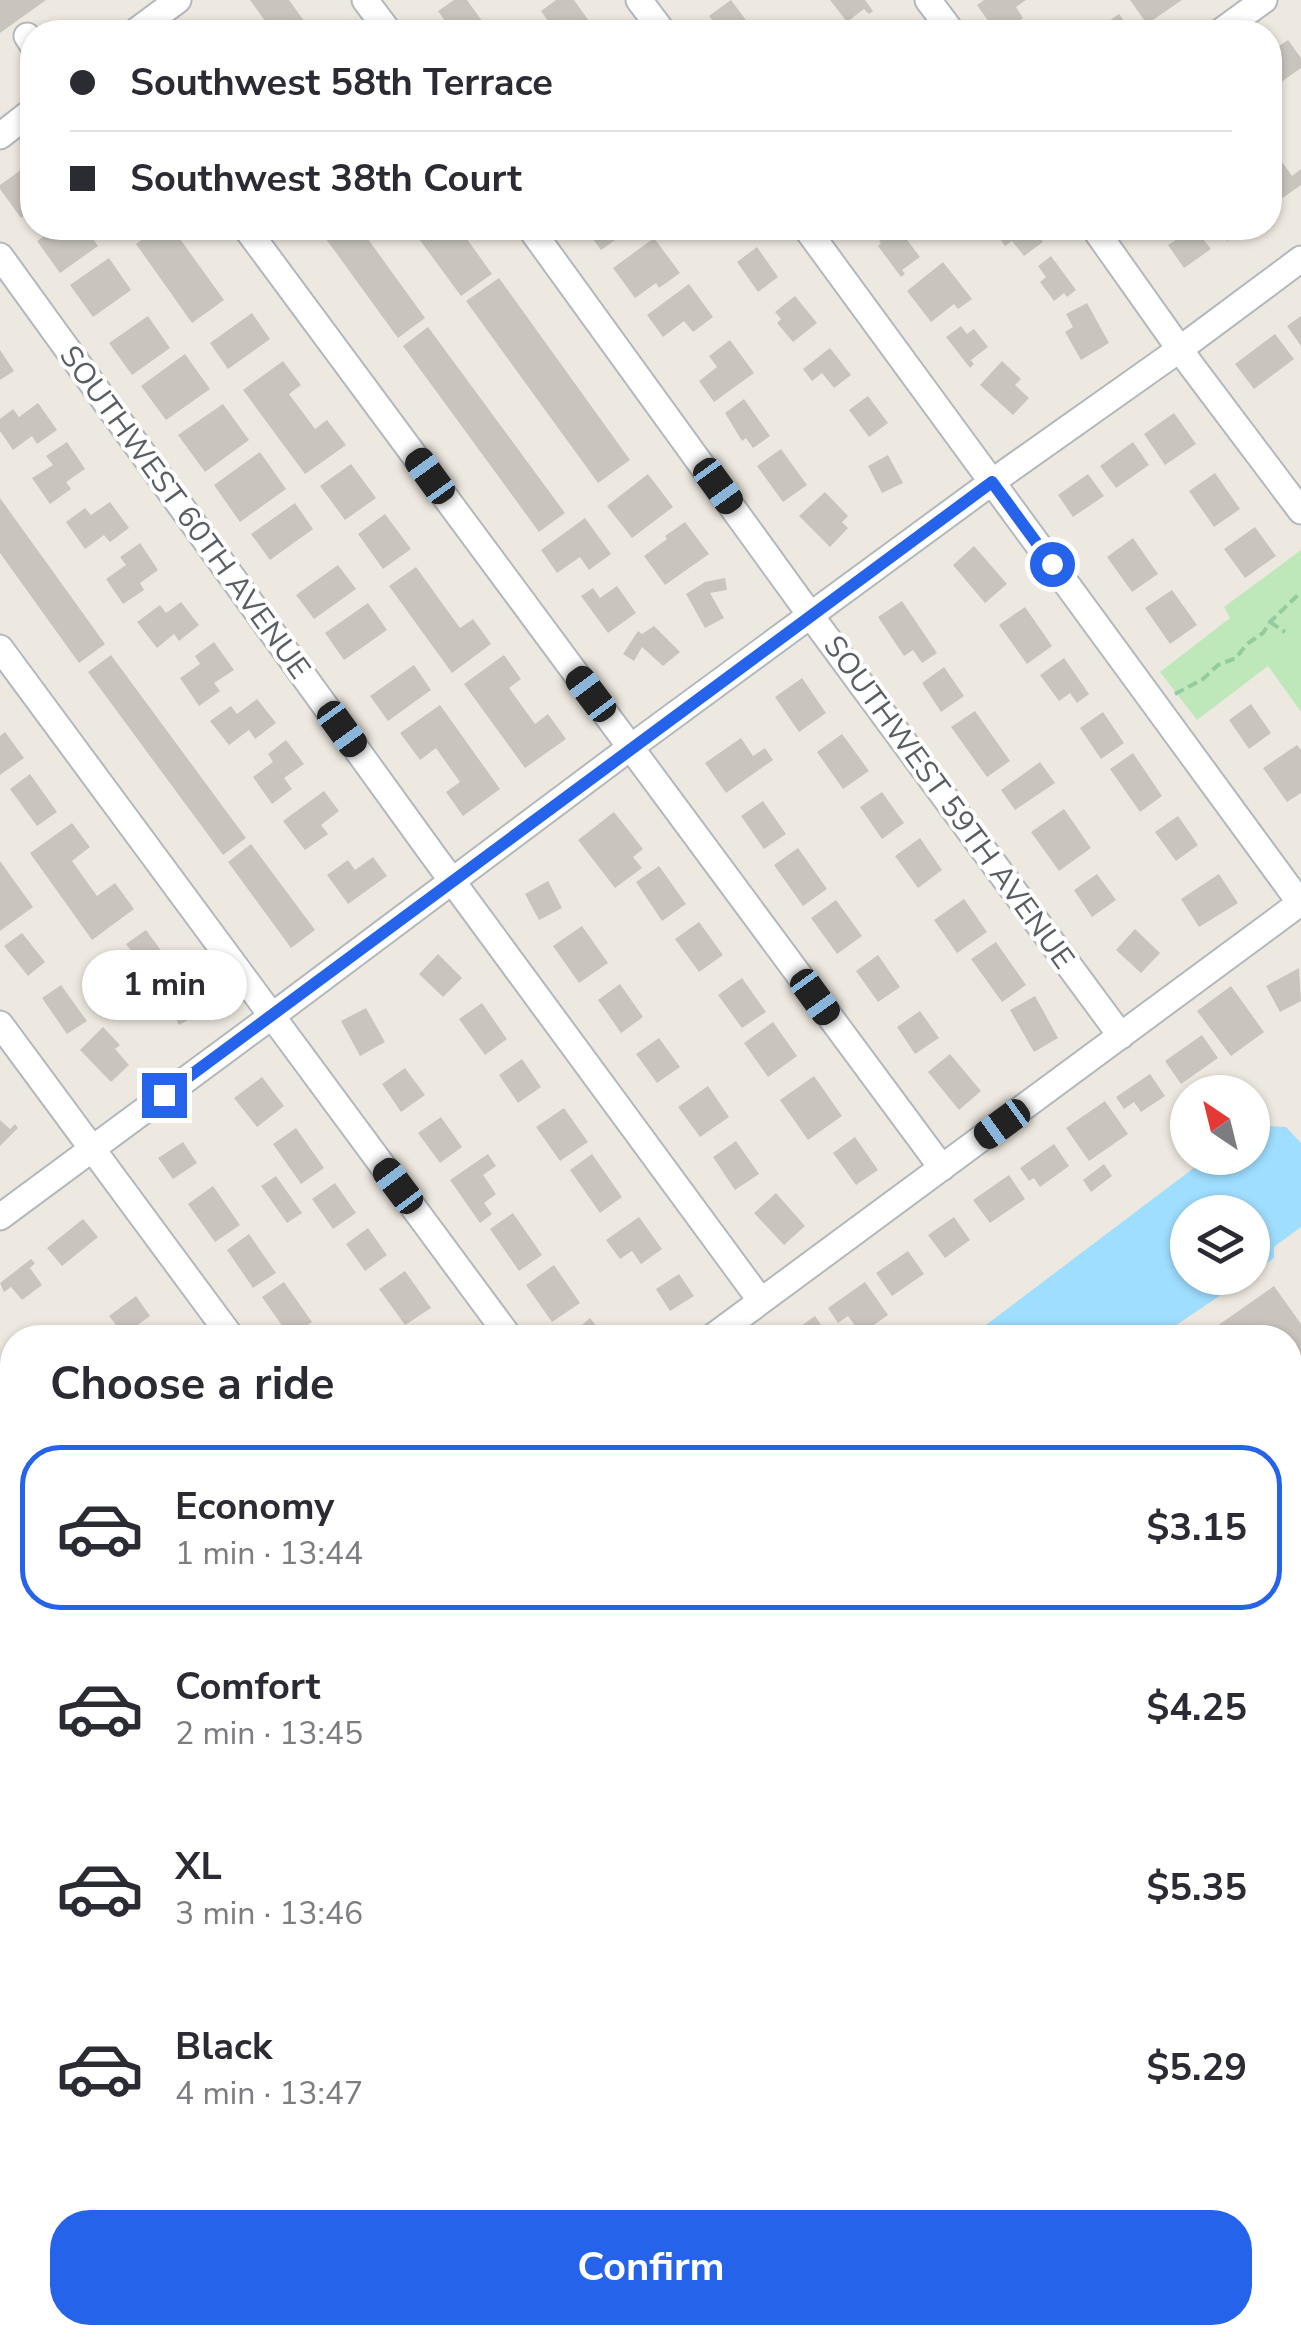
<!DOCTYPE html>
<html lang="en">
<head>
<meta charset="utf-8">
<style>
  body { margin:0; font-family:"Nunito Sans",sans-serif; background:#f2f2f3; color:#2b2b33; height:100vh; display:flex; flex-direction:column; font-size:38px; white-space:nowrap }
  * { box-sizing:border-box; margin:0 }
  p { font-size:32px; color:#7c7c81 }
  .icon { flex:none; width:55px; height:55px; fill:none; stroke:currentColor; stroke-width:2; stroke-linecap:round; stroke-linejoin:round }
  .map { position:relative; flex:1; overflow:hidden }
  .panel { position:absolute; left:0px; top:1325px; width:1302px; height:1020px; display:flex; flex-direction:column; background:#fff; border-radius:40px 40px 0 0; box-shadow:0 2px 8px #0004 }
  .panel>* { flex:none }
  .hud { position:absolute; left:20px; top:20px; width:1262px; height:220px; border-radius:40px; box-shadow:0 2px 8px #0004; display:grid; align-content:center; height:220px; padding:0 50px; background:#fff }
  .needle { width:65px; rotate:325deg }
  .tools { position:absolute; left:1170px; top:1075px; display:grid; gap:20px }
  .tools a { display:grid; place-items:center; width:100px; height:100px; border-radius:50%; background:#fff; box-shadow:0 2px 8px #0004; font-size:50px }
  .end { position:absolute; width:45px; height:45px; margin:-22px; border:12px solid #2563eb; background:#fff; box-shadow:0 0 0 5px #fff }
  .from { border-radius:50% }
  .bubble { position:absolute; height:70px; border-radius:35px; background:#fff; box-shadow:0 2px 8px #0004; font-size:32px; font-weight:700; line-height:70px; text-align:center }
  .car { position:absolute; width:30px; height:60px; margin:-30px -15px; border-radius:12px; box-shadow:0 0 8px 2px #0007; background:linear-gradient(#222 24%,#8ab4d8 0 40%,#222 0 76%,#8ab4d8 0 86%,#222 0) }
  .hud b { display:flex; align-items:center; gap:35px; height:95px; font-size:38px }
  .hud b+b { border-top:2px solid #e1e1e2 }
  .hud i { width:25px; height:25px; background:#2b2b33 }
  ul { padding:0; list-style:none }
  li { display:flex; align-items:center; gap:30px; height:165px; margin:0 20px 15px; padding:0 30px; border:5px solid transparent; border-radius:40px }
  li div { flex:1 }
  li b { display:block; font-size:38px }
  li em { font-style:normal; font-weight:700 }
  li.current { border-color:#2563eb }
  li>.icon { width:90px; height:90px; stroke-width:1.5 }
  h2 { padding:0 50px; font-size:45px; line-height:120px }
  .primary-button { display:flex; gap:20px; margin-top:auto; padding:20px 50px }
  .primary-button a { flex:1; height:115px; border-radius:40px; background:#2563eb; color:#fff; font-size:40px; font-weight:700; line-height:115px; text-align:center }
  .map>svg:first-child { display:block }
  .green { fill:#bee8b9 }
  .water { fill:#9fdeff }
  .building { fill:#c9c4bd }
  .lines { fill:none; stroke-linecap:round; stroke-linejoin:round }
  .minor-casing { stroke:#b3b8bc; stroke-width:29 }
  .path { stroke:#93cc9e; stroke-width:4; stroke-dasharray:10 5; stroke-linecap:butt }
  .minor { stroke:#fff; stroke-width:25 }
  .route { stroke:#2563eb; stroke-width:12 }
  .labels { text-anchor:middle; stroke-width:8; stroke-linejoin:round; paint-order:stroke }
  .street-label { font-size:30px; fill:#595e63; stroke:#fff }
</style>
</head>
<body>
<div class="map">
<svg width="1301" height="2345" viewBox="0 0 1301 2345">
  <rect width="100%" height="100%" fill="#eee9e0"/>
  <!-- green -->
  <path class="green" d="M1301,550V712L1268,666L1197,720L1160,672L1230,618L1224,607Z
    M1290,2271L1301,2285V2345H1097L1115,2333L1290,2332Z"/>
  <!-- water -->
  <path class="water" d="M1253,1125L1286,1127L1301,1143V1227L1274,1247V1258L1253,1273L1252,1212H1188V1278H1246L1166,1332L1162,1337H970L1207,1158H1252Z
    M1301,1486V2001L1290,2008V1492Z
    M1177,2333H1198L1207,2345H1160Z"/>
  <!-- building -->
  <path class="building" d="M0,0H46L0,33Z
    M250,0H289L312,32H273Z
    M454,0H467L490,32H453L438,11Z
    M556,0H574L594,28L588,32H566L561,26L555,31L541,11Z
    M731,0L751,27L743,32H721L709,16Z
    M830,0H865L873,11L869,14L864,9L847,22Z
    M984,0H1026L1016,7L1023,18L1003,32H996L977,5Z
    M1130,0H1182L1147,24Z
    M1119,14L1132,32H1093Z
    M1288,40L1301,58V68L1274,87L1270,81V52Z
    M32,162V210L21,218L0,189V185Z
    M1282,162L1292,176L1301,169V185L1274,204L1270,199V171Z
    M56,228H85L98,246L60,273L37,241Z
    M158,228H172L224,300L192,323L136,244Z
    M318,228H360L425,318L398,338Z
    M411,228H459L492,274L461,296Z
    M585,228H632L601,250Z
    M898,228L920,257L902,270L905,274L901,277L878,246L881,243L879,241Z
    M999,228H1033L1043,242L1024,256L1012,241L1005,246L994,231Z
    M1194,228L1211,249L1184,268L1168,245Z
    M1217,228H1246L1227,241Z
    M654,238L680,273L659,288L656,283L635,298L613,268Z
    M757,247L778,277L758,292L737,262Z
    M1051,256L1076,290L1067,297L1064,293L1054,301L1040,282L1046,277L1038,266Z
    M109,258L131,290L93,317L70,285Z
    M943,262L972,299L958,309L954,304L931,322L907,291Z
    M499,278L630,460L598,483L466,301Z
    M689,284L713,317L693,332L684,321L663,337L647,315Z
    M795,296L817,323L793,342L777,323L781,319L775,312Z
    M1087,303L1109,343L1081,360L1065,332L1073,327L1066,314Z
    M252,313L270,339L228,369L210,343Z
    M148,316L170,348L132,375L109,343Z
    M1301,316V346L1287,326Z
    M961,326L967,334L974,329L988,347L971,360L974,364L970,368L946,337Z
    M428,327L565,513L539,532L403,346Z
    M1275,334L1294,359L1254,389L1235,364Z
    M730,340L754,373L714,402L699,381L717,367L709,356Z
    M830,348L851,375L834,388L822,373L812,381L803,369Z
    M0,350L14,371L0,380Z
    M185,354L210,389L166,420L141,386Z
    M283,361L301,385L289,394L315,429L327,420L346,445L305,474L243,390Z
    M1002,361L1021,379L1015,385L1029,398L1013,415L980,385Z
    M868,396L888,423L869,437L849,410Z
    M744,399L770,436L753,448L746,438L742,441L725,413Z
    M38,403L57,430L37,444L32,436L13,450L0,431V419L13,409L19,417Z
    M223,404L249,440L205,472L178,435Z
    M1174,413L1196,444L1165,465L1144,434Z
    M67,442L85,469L66,482L71,489L50,504L32,478L53,465L46,456Z
    M1133,442L1149,465L1116,488L1100,466Z
    M781,449L807,485L783,502L757,466Z
    M260,452L286,489L240,522L214,485Z
    M888,455L903,483L882,493L868,466Z
    M351,464L376,498L345,520L320,486Z
    M1215,473L1240,509L1214,527L1189,491Z
    M648,474L673,507L632,538L607,506Z
    M1088,474L1104,496L1073,517L1058,495Z
    M825,492L848,516L842,522L848,528L830,547L799,516Z
    M0,498L105,644L79,663L0,553Z
    M110,502L129,528L110,542L104,535L85,549L66,522L85,508L91,515Z
    M295,503L313,529L270,560L251,534Z
    M385,514L411,549L383,569L358,534Z
    M585,518L611,554L589,570L580,557L557,573L541,550Z
    M685,522L709,554L665,585L644,556L667,539L665,536Z
    M1255,527L1276,556L1245,578L1224,549Z
    M1133,538L1158,574L1132,592L1107,557Z
    M140,543L158,570L140,583L144,590L123,604L106,579L126,565L120,557Z
    M974,546L1007,584L985,603L953,565Z
    M338,565L356,589L314,619L296,595Z
    M416,567L460,628L473,619L491,644L452,673L389,586Z
    M725,578L727,590L710,593L724,618L705,628L686,594L705,582Z
    M617,586L636,613L608,633L581,596L593,588L600,598Z
    M1172,590L1197,625L1170,644L1145,608Z
    M902,601L937,653L922,663L913,650L904,656L878,617Z
    M181,602L199,625L179,641L174,634L157,648L137,622L160,605L166,613Z
    M368,603L387,630L344,660L325,633Z
    M1025,607L1052,646L1027,664L999,625Z
    M654,626L680,652L663,666L642,647L634,661L623,654L638,631L642,634Z
    M214,642L234,670L214,683L220,691L199,706L180,678L200,664L195,656Z
    M111,655L246,838L223,855L88,672Z
    M504,655L521,679L509,688L535,724L548,714L566,739L525,768L464,684Z
    M1064,658L1089,694L1077,703L1070,693L1059,701L1040,675Z
    M414,665L431,690L388,721L370,696Z
    M944,667L964,696L941,712L922,683Z
    M802,678L826,713L799,732L775,697Z
    M257,699L276,723L255,739L249,730L229,745L210,721L231,706L237,714Z
    M1251,704L1271,733L1249,749L1229,720Z
    M440,705L500,789L463,816L446,792L460,782L436,748L420,760L400,733Z
    M975,711L1010,761L987,777L951,727Z
    M1103,712L1124,743L1101,759L1080,728Z
    M5,732L24,758L0,775V736Z
    M842,734L869,771L843,789L817,752Z
    M741,738L753,756L765,748L773,760L726,793L705,763Z
    M286,740L304,764L284,778L292,789L272,804L253,777L273,762L268,754Z
    M1297,745L1301,750V793L1287,802L1263,768Z
    M1133,753L1162,796L1140,812L1110,769Z
    M1040,762L1055,783L1015,810L1001,790Z
    M30,774L57,812L37,826L10,789Z
    M324,791L339,811L321,825L328,834L305,850L283,821Z
    M882,792L904,823L882,839L860,807Z
    M763,801L786,834L764,849L741,816Z
    M1064,809L1091,848L1059,871L1031,832Z
    M614,812L643,849L633,857L642,868L615,888L578,840Z
    M1178,816L1198,845L1176,861L1155,832Z
    M72,823L90,847L72,861L97,896L115,883L134,909L92,940L30,853Z
    M920,838L942,870L918,888L895,856Z
    M251,844L315,930L291,948L228,862Z
    M798,848L827,889L803,906L774,865Z
    M373,857L387,876L348,904L327,875L348,860L355,870Z
    M0,861L33,907L0,931Z
    M659,866L686,904L662,921L636,882Z
    M1097,874L1116,900L1092,917L1074,890Z
    M1219,874L1238,903L1199,927L1181,899Z
    M548,881L562,908L539,920L525,894Z
    M964,899L987,932L957,953L934,920Z
    M836,900L862,936L837,954L811,918Z
    M699,922L723,955L699,972L675,939Z
    M582,926L608,963L579,983L553,946Z
    M1135,929L1160,953L1141,973L1116,950Z
    M146,930L168,960L155,969L149,961L142,966L126,944Z
    M22,933L45,962L28,976L4,946Z
    M996,942L1026,985L1002,1002L971,959Z
    M438,954L462,978L443,997L419,974Z
    M878,955L900,987L878,1002L856,971Z
    M1299,968L1301,1001L1280,1012L1266,986Z
    M181,974L201,1013L179,1025L171,1009L163,1012L151,989Z
    M742,978L766,1012L742,1028L718,995Z
    M620,984L643,1017L621,1033L598,1000Z
    M61,985L87,1021L67,1034L42,998Z
    M1231,986L1264,1032L1231,1056L1197,1011Z
    M1035,996L1058,1038L1034,1052L1010,1010Z
    M482,1003L507,1039L485,1055L459,1019Z
    M366,1008L385,1042L360,1056L341,1021Z
    M920,1011L939,1038L915,1054L897,1027Z
    M773,1022L797,1056L768,1077L744,1043Z
    M103,1027L120,1045L115,1049L129,1065L111,1082L80,1050Z
    M1202,1035L1218,1058L1181,1084L1165,1061Z
    M659,1038L680,1067L657,1083L636,1054Z
    M950,1054L981,1091L959,1110L928,1072Z
    M522,1059L541,1087L518,1103L499,1075Z
    M405,1068L425,1095L401,1112L382,1084Z
    M1150,1074L1165,1096L1141,1112L1134,1102L1124,1109L1116,1097Z
    M814,1076L842,1116L808,1140L780,1100Z
    M262,1077L284,1106L257,1127L234,1098Z
    M708,1086L729,1117L700,1137L678,1107Z
    M1105,1101L1128,1134L1089,1161L1066,1128Z
    M564,1108L588,1142L560,1161L536,1127Z
    M441,1117L462,1147L440,1163L418,1133Z
    M0,1120L10,1129L15,1124L18,1128L0,1146Z
    M296,1128L324,1168L301,1184L273,1144Z
    M855,1137L878,1170L856,1185L833,1153Z
    M736,1141L759,1174L735,1190L713,1157Z
    M183,1142L197,1163L173,1179L158,1158Z
    M1054,1144L1069,1166L1040,1187L1034,1178L1029,1181L1020,1168Z
    M488,1154L496,1166L483,1175L496,1194L484,1203L492,1214L480,1223L450,1180Z
    M592,1154L622,1197L600,1213L570,1170Z
    M1104,1164L1112,1176L1091,1192L1083,1180Z
    M1009,1175L1025,1199L990,1223L973,1200Z
    M276,1176L302,1213L287,1223L261,1186Z
    M335,1183L356,1213L333,1229L312,1199Z
    M213,1186L240,1225L215,1242L188,1204Z
    M776,1193L805,1226L784,1245L754,1213Z
    M513,1213L542,1255L519,1271L490,1229Z
    M639,1217L662,1249L641,1264L632,1251L620,1259L606,1240Z
    M954,1217L970,1240L945,1258L928,1235Z
    M83,1219L98,1237L62,1266L47,1248Z
    M368,1228L387,1255L365,1271L346,1244Z
    M249,1234L276,1273L253,1288L227,1250Z
    M908,1251L924,1274L892,1296L876,1273Z
    M31,1259L35,1263L30,1268L42,1285L22,1300L11,1287L4,1292L0,1283Z
    M554,1265L580,1303L552,1322L526,1285Z
    M405,1271L431,1308L405,1325L379,1289Z
    M679,1274L694,1296L670,1311L656,1289Z
    M284,1282L312,1322L290,1337L262,1297Z
    M865,1282L888,1315L861,1334L848,1316L838,1323L828,1308Z
    M1274,1286L1301,1324V1368L1294,1373L1290,1367V1338H1200Z
    M136,1296L150,1316L124,1335L109,1316Z
    M815,1316L830,1338H784Z
    M590,1318L606,1338H567Z
    M442,1328L448,1338H428Z
    M10,1542L12,1546V1569L0,1578V1549Z
    M0,1883L12,1900V1904L0,1914Z
    M1301,2058V2114L1290,2122V2066Z
    M12,2075V2101L0,2083Z
    M0,2109L11,2125L0,2133Z
    M0,2256L12,2274V2331L0,2314Z
    M158,2332H206L215,2345H166Z
    M428,2332H473L455,2345H436Z
    M697,2332H752L734,2345H705Z
    M1209,2332H1253L1263,2345H1219Z
    M416,2333L424,2345H399Z"/>
  <g class="lines">
    <defs>
      <path id="minor" d="M365,0L389,32
        M639,0L663,32
        M928,0L952,32
        M135,32L178,0
        M1220,32L1264,0
        M27,36L32,44
        M0,136L32,111
        M246,228L942,1168
        M530,228L811,616L1121,1036
        M806,228L1301,904
        M1094,228L1191,365L1301,511
        M0,256L433,855L761,1301
        M0,648L510,1338
        M0,1024L232,1338
        M0,1217L272,1016L631,747L992,482L1180,349L1301,259
        M711,1338L1300,903
        M1290,1426L1301,1418
        M0,1489L12,1480
        M0,1816L12,1807
        M1290,2175L1301,2167
        M0,2199L12,2189
        M967,2332L976,2345
        M317,2345L334,2332
        M835,2345L852,2332
        M1048,2345L1067,2332"/>
    </defs>
    <!-- minor casing -->
    <use href="#minor" class="minor-casing"/>
    <!-- path -->
    <path class="path" d="M1270,622L1285,632
      M1175,694L1203,679L1218,665L1236,658L1247,644L1263,633L1270,622L1301,592
      M1261,2332L1271,2345"/>
    <!-- minor -->
    <use href="#minor" class="minor"/>
  </g>
  <g class="lines">
    <!-- route -->
    <path class="route" d="M164,1095L992,482L1052,564"/>
  </g>
  <g class="labels">
    <!-- street labels -->
    <g class="street-label">
      <text transform="translate(185 512) rotate(54)" y="10">SOUTHWEST 60TH AVENUE</text>
      <text transform="translate(949 802) rotate(54)" y="10">SOUTHWEST 59TH AVENUE</text>
    </g>
  </g>
</svg>
<div class="tools">
<a><svg class="needle" viewBox="-14 -14 28 28"><path d="M0-13l5 13h-10z" fill="#e53935"/><path d="M0 13l5-13h-10z" fill="#7c7c81"/></svg></a>
<a><svg class="icon" aria-label="layers" viewBox="0 0 24 24"><path d="M12 4l9 5-9 5-9-5zM3 14l9 5 9-5"/></svg></a>
</div>
<i class="end from" style="left:1052px;top:564px"></i>
<i class="end" style="left:164px;top:1095px"></i>
<div class="bubble" style="left:82px;top:950px;width:165px">1 min</div>
<i class="car" style="left:430px;top:476px;rotate:324deg"></i>
<i class="car" style="left:718px;top:486px;rotate:144deg"></i>
<i class="car" style="left:591px;top:694px;rotate:323deg"></i>
<i class="car" style="left:342px;top:729px;rotate:144deg"></i>
<i class="car" style="left:815px;top:997px;rotate:144deg"></i>
<i class="car" style="left:1002px;top:1124px;rotate:234deg"></i>
<i class="car" style="left:398px;top:1186px;rotate:323deg"></i>
<div class="hud">
<b><i class="from"></i>Southwest 58th Terrace</b>
<b><i></i>Southwest 38th Court</b>
</div>
<section class="panel">
<h2>Choose a ride</h2>
<ul>
<li class="current"><svg class="icon" aria-label="car" viewBox="0 0 24 24"><path d="M5 17H2v-5l4-1 3-4h7l3 4 3 1v5h-3M9 17h6M6 11h13"/><circle cx="7" cy="17" r="2"/><circle cx="17" cy="17" r="2"/></svg><div><b>Economy</b><p>1 min · 13:44</p></div><em>$3.15</em></li>
<li><svg class="icon" aria-label="car" viewBox="0 0 24 24"><path d="M5 17H2v-5l4-1 3-4h7l3 4 3 1v5h-3M9 17h6M6 11h13"/><circle cx="7" cy="17" r="2"/><circle cx="17" cy="17" r="2"/></svg><div><b>Comfort</b><p>2 min · 13:45</p></div><em>$4.25</em></li>
<li><svg class="icon" aria-label="car" viewBox="0 0 24 24"><path d="M5 17H2v-5l4-1 3-4h7l3 4 3 1v5h-3M9 17h6M6 11h13"/><circle cx="7" cy="17" r="2"/><circle cx="17" cy="17" r="2"/></svg><div><b>XL</b><p>3 min · 13:46</p></div><em>$5.35</em></li>
<li><svg class="icon" aria-label="car" viewBox="0 0 24 24"><path d="M5 17H2v-5l4-1 3-4h7l3 4 3 1v5h-3M9 17h6M6 11h13"/><circle cx="7" cy="17" r="2"/><circle cx="17" cy="17" r="2"/></svg><div><b>Black</b><p>4 min · 13:47</p></div><em>$5.29</em></li>
</ul>
<div class="primary-button"><a>Confirm</a></div>
</section>
</div>
</body>
</html>
